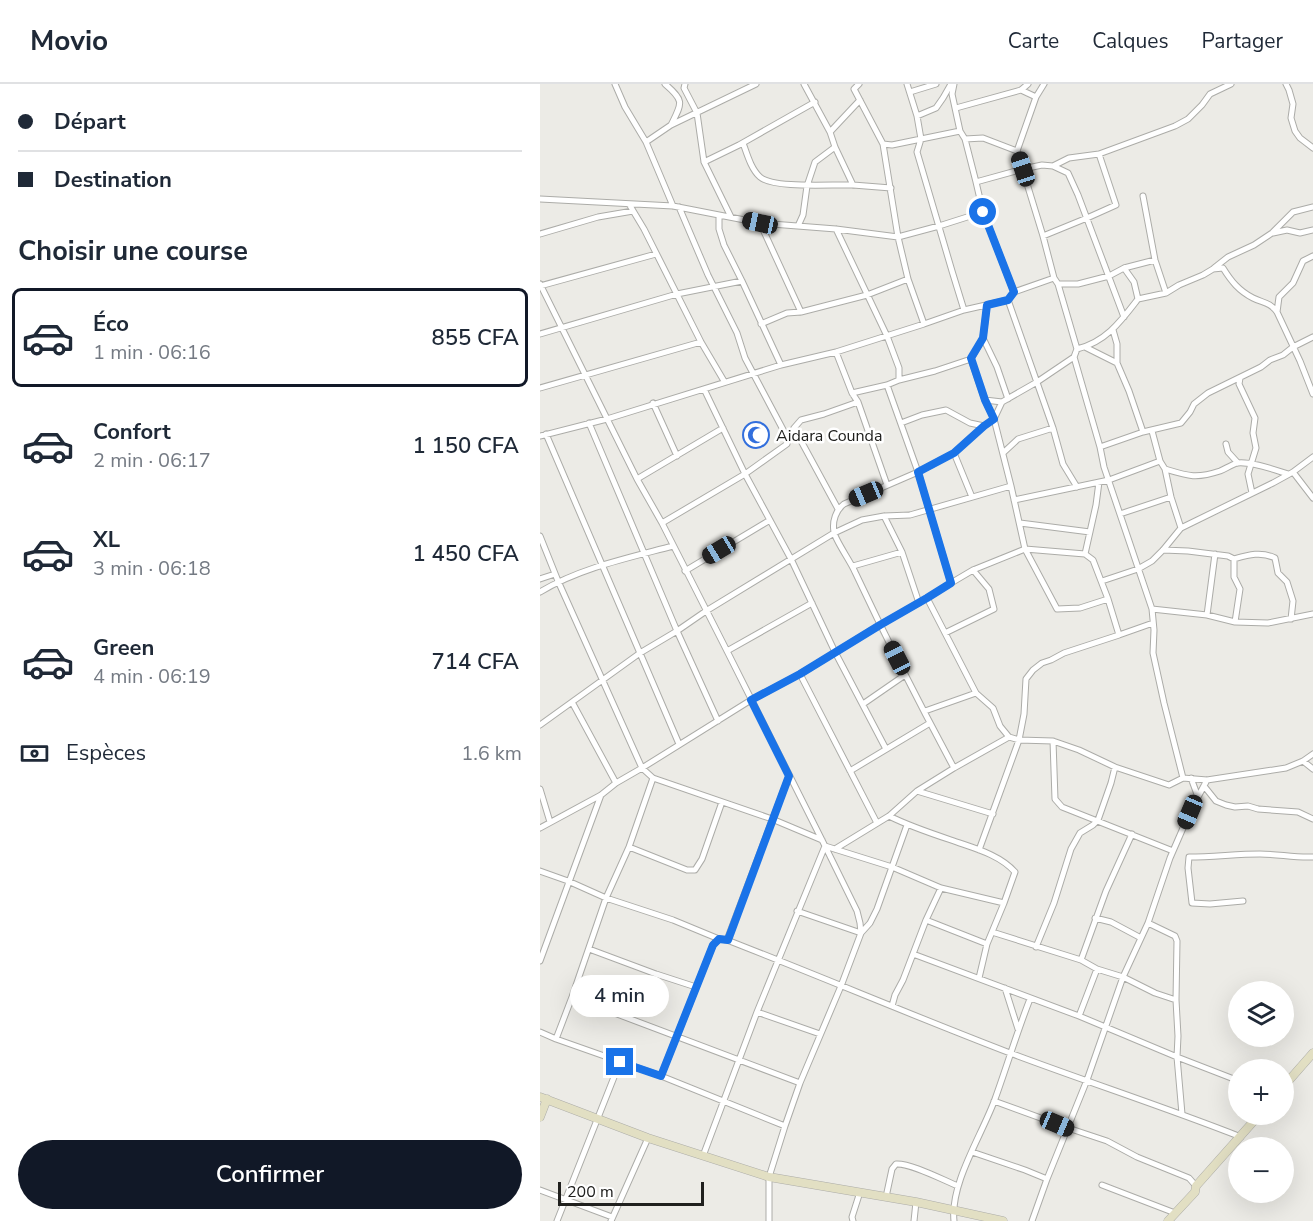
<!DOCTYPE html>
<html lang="fr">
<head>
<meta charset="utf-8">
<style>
  body { margin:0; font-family:"Nunito Sans",sans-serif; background:#f2f2f3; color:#1f2937; height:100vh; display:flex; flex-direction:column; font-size:22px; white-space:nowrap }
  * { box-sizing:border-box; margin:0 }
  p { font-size:20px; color:#747a83 }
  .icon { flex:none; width:33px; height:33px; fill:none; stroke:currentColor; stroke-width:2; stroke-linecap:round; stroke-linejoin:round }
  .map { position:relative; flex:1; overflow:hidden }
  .panel { display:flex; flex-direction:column; background:#fff; width:540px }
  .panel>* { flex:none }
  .banner { display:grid; align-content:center; height:132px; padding:0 18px; background:#fff }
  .fabs { position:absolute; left:688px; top:897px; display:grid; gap:12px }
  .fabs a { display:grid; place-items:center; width:66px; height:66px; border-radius:50%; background:#fff; box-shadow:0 6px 24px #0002; font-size:30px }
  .scale { position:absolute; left:18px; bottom:15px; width:146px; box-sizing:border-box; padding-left:6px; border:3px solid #20201e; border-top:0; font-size:16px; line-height:21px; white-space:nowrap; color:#20201e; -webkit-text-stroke:4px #fff; paint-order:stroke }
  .end { position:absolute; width:27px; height:27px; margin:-14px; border:8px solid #1a73e8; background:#fff; box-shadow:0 0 0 3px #fff }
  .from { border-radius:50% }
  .bubble { position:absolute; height:42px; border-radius:21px; background:#fff; box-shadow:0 6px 24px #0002; font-size:20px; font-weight:600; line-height:42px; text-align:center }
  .car { position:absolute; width:18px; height:36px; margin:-18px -9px; border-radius:8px; box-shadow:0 0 4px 2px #0007; background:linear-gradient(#222 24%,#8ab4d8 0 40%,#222 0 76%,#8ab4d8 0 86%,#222 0) }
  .banner b { display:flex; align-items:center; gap:21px; height:57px; font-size:22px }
  .banner b+b { border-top:2px solid #e0e1e3 }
  .banner i { width:15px; height:15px; background:#1f2937 }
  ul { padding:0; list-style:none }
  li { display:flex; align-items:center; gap:18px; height:99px; margin:0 12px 9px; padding:0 6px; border:3px solid transparent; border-radius:9px }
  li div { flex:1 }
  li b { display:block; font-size:22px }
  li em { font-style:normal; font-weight:600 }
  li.selected { border-color:#111827 }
  li>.icon { width:54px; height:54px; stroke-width:1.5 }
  h2 { padding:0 18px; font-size:27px; line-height:72px }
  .pay { display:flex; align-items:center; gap:15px; height:66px; padding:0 18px; font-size:22px }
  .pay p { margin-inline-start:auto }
  .cta { display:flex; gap:12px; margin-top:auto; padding:12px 18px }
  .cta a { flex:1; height:69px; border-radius:36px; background:#111827; color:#fff; font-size:24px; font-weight:600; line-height:69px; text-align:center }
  header { display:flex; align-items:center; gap:36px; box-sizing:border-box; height:84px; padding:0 30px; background:#fff; border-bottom:2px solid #e0e1e3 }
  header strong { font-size:28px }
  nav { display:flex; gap:33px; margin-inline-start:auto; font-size:21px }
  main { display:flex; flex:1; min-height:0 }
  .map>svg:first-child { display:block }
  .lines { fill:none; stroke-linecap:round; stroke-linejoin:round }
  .street-casing { stroke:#acaca8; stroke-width:7 }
  .secondary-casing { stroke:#acaca8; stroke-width:9 }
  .street { stroke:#fff; stroke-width:5 }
  .secondary { stroke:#e2dfc3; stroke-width:8 }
  .route { stroke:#1a73e8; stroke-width:8 }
  .labels { text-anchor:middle; stroke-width:5; stroke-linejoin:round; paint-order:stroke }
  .poi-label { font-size:16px; fill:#20201e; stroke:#fff; text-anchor:start }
</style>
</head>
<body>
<header>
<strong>Movio</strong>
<nav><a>Carte</a><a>Calques</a><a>Partager</a></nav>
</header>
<main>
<section class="panel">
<div class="banner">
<b><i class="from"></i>Départ</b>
<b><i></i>Destination</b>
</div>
<h2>Choisir une course</h2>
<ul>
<li class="selected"><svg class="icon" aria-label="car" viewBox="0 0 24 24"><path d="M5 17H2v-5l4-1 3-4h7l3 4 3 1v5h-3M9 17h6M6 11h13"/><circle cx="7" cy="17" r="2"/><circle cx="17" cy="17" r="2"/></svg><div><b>Éco</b><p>1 min · 06:16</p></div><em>855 CFA</em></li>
<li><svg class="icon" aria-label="car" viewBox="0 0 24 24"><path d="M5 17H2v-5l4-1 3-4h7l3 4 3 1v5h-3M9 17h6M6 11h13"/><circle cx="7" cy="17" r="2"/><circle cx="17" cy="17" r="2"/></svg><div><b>Confort</b><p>2 min · 06:17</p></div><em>1 150 CFA</em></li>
<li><svg class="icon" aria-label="car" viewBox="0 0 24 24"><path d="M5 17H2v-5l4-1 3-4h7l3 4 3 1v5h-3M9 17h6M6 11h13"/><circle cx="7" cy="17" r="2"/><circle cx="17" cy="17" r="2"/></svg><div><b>XL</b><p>3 min · 06:18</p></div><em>1 450 CFA</em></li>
<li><svg class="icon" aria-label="car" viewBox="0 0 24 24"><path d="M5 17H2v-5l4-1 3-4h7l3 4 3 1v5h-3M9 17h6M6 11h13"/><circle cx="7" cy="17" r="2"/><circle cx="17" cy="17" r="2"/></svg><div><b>Green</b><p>4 min · 06:19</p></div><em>714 CFA</em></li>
</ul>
<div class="pay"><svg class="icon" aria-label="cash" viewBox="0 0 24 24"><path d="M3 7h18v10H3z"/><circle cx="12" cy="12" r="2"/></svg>Espèces<p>1.6 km</p></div>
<div class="cta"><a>Confirmer</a></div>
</section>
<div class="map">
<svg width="773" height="1137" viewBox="0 0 773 1137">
  <rect width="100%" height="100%" fill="#ecebe6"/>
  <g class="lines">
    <defs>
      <path id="street" d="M75,0L85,23L106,58L133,122
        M125,0C145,17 142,19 131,41
        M145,0L144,4L157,29L164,78L191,133
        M264,0L290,48L295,63L313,101
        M367,0L377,32L381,55L377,68L412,187L424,226
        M414,0L412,10L420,47L425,55L436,98
        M746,0L749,6L753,20L751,34L755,47L760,54L773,64
        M481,6L496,13
        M370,8L396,0
        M416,24L481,6L488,0
        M377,32L396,24L403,14L411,0
        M290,48L320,16
        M425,55L443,54L477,67
        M106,58L131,41L216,0
        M203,59C207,70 211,85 220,93C234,105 294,100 313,101C326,102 338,103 351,104
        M343,60L352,61L420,47
        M559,70L635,42L648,35L662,21L670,10L691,0
        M164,78L199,61L275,18
        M513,82L528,89L538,111L584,233
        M603,112L615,176L626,209
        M0,115L133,122L220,139L296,145L358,153L343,60L314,5L319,0
        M89,120L104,145L161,258L184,297
        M139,123L168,191L197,249L205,274L248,355
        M179,131V145L184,161L202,197L241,281
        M220,139L261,228
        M258,142L263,131L267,102L275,78L295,63
        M296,145L347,252L359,284V296L347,301L312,309
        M733,149L747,146L760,149L773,146
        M0,150L58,133L93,127
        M773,172L763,177L753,199L739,213L737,228L760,277L773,310
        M674,184L688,173L714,161L732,149L753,128L773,123
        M0,200L97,395L122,439L187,567L285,762L317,827L320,839L321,849L301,902L260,999L245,1042L229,1093V1137
        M518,200H538L569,192L584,184L615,176
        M0,202L116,170
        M474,208L443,128L436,98L483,85L502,81L513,82L529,74L559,70L576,121L547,134L503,152
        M598,215L626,209L639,201L663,191L673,185L683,184C691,197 699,207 713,214C723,219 730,218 737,228
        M468,216L513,344L523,380L537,403
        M221,240L247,229L261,228L327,211L368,195
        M384,240L368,195L358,153L399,142L443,128
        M573,246L577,260V279L589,307L603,348
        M0,250L137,210L202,197
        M443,254L457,283L468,315
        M545,263L577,279
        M537,265C566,258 581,237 598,215L594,198L584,184
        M296,268L312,309L318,318L347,401
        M534,273L560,363L564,383L612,525L667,531L695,538L728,539L773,530
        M700,294L699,300L715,334L713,349L716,364L708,390L712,409
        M359,296L395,287L431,275
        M347,301L378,388L411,499
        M0,304L161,258
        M164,305L205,390L251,475L295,568L346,665
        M445,316L462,318
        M113,319L137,372
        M49,339L137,547L178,637
        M361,339L382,331L406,326L430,339L444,342
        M254,344L298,425
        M612,347L620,377
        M6,350L139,660
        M0,352L67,335L241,281L296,268L384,240L424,226L468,216L474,208L514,194L503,152L477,67L496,13L504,0
        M686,360L688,368L698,379
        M560,363L603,348L641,339L650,328L654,320L668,309L721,283L730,276L743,271L753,263L773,253
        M414,369L432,413
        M463,369L478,355L513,344
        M625,385C648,392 656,395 680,387C685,385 691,381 697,379C711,377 735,386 748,390
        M753,388L773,414
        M97,395L183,344
        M474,416L569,396L620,377L625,385L631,413L641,444
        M580,430L631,413
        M344,432L362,468L379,519
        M122,439L205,390L247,360L248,355L254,344L261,336L284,330L318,318
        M480,439L550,448
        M0,452L18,497L102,684L113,694L232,735L282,756
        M623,466L648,467L688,472L694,475V493L700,505L695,538
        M545,470L556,421L559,398
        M694,475C708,471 721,467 735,474L738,489L747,498L753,517L751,535
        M313,482L362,468
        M145,487L230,436
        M0,495L15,490
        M562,497L598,485L612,477L623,466L641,444L733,399L753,388L773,373
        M0,508C40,484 88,474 133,462
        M387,514L436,609L453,624L460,642L469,653
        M612,525L614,546L613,569L624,619L643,694
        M667,531L675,470
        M405,549L454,525L449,505L433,486
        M579,551L613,539
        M187,567L272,519
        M260,590L337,739
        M32,618L76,699
        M323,620L365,591
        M385,627L436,609
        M0,641L100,569L137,547L166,527L294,449L322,436L344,432L370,431L471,402
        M513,657L515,715L522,723L633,767
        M763,677L773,685
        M414,684C379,619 346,554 315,488C311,478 295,456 294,448C292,437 296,426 304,420L378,388L414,369L444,342L454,335L462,318L497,298L534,273L537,265L518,200L514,194
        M310,687L390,639
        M651,694L658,713
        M664,702L676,717L686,721L695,723L708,722L718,725L758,728L773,735
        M0,705L10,738
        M377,707L453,730
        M349,732C369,742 390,749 411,756C433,764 459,770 475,788L464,819L447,860L439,894
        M0,744L61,711L76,699L102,684L211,616L260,590L340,541L387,514L411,499L433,486L485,465L545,470L553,476L568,515L540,524L517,525L485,465L471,402L454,335L445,316L431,275L443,254L447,221
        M285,762L352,783L401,804L464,819
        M89,763L147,786H155L162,775L182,718
        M295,765L349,732L377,707L414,684L469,653L479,656L513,657L539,666L575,683L629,701L643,694L667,696L746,684L763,677L773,670
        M439,766L479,656L484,630L486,595L493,586L502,579L511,576L524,569L579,551L568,515
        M0,787L28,797L66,814L133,836L179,855L187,856C282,893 376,933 470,969C547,998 625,1023 701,1053
        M703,817L670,820L652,819L648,784L649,773C673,773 697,770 720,770C738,770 755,774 773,773
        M257,827L321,849L330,839L337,825L367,741
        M555,834L571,838L601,854
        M386,836L447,860
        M608,839L635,852L637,857L636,916L638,952L637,973L642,1030
        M452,848L541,876L557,885L583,893L615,909L636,916
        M187,856L249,692
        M496,863L514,819L531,765L540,749L553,741L558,736L571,699L575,683
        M49,865L116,890L156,903
        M373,870L539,932L637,973L699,997
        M541,876L566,807L592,750
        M0,877L61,711
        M465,904L478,945
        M32,913L260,999
        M352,922L355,911L363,896L386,836L401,804
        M217,928L280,950
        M539,932L557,885
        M0,948L16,955L121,992L245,1042
        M16,955L32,913L66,814L89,763L113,694
        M121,992L173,861L179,855
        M454,1017L528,1044L567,1057L597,1073L649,1094L656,1102
        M432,1068L485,1086L507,1095
        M163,1072L217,928L285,762
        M562,1101L635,1129
        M0,1106L72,1133
        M346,1113L352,1085L356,1080C371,1079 403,1096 418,1102
        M17,1137L80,978
        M71,1137L108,1054
        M313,1137L312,1133L320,1108
        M374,1137L376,1118
        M414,1137C410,1099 442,1051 455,1015C467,982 477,948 490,915
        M492,1137L507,1095L547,996L583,893L608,839L630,774L650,728L667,696"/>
      <path id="secondary" d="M744,1002L773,969
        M0,1013L108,1054L229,1093L376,1118L463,1137
        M0,1033L7,1015
        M628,1137L655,1108L656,1102L720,1030"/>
    </defs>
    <!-- street casing -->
    <use href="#street" class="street-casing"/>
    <!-- secondary casing -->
    <use href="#secondary" class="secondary-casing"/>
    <!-- street -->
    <use href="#street" class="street"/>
    <!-- secondary -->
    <use href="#secondary" class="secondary"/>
  </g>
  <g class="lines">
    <!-- route -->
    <path class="route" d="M80,978L121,992L173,861L179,855L188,856L249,692L211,616L260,590L340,541L387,514L411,499L378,388L414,369L444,342L454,335L445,316L431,274L443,254L447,221L468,216L474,208L443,128"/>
  </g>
  <!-- icons -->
  <defs>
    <symbol id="mosque-ring" viewBox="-11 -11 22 22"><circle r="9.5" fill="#fff" stroke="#326fdd" stroke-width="1.5"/><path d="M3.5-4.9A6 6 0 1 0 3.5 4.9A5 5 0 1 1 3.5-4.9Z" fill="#326fdd"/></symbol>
  </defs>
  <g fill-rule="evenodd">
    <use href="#mosque-ring" x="201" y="336" width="30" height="30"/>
  </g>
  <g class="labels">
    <!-- poi labels -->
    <g class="poi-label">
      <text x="236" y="357">Aidara Counda</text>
    </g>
  </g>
</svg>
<div class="fabs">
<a><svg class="icon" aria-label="layers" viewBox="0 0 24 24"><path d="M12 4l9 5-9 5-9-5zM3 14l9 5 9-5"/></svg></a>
<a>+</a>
<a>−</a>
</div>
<div class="scale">200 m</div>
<i class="end from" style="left:443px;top:128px"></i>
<i class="end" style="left:80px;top:978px"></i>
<div class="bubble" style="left:30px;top:891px;width:99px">4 min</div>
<i class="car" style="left:483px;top:85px;rotate:342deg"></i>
<i class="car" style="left:220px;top:139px;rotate:282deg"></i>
<i class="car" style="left:326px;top:410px;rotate:247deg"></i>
<i class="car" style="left:179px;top:466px;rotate:239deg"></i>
<i class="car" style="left:357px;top:574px;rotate:333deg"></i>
<i class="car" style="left:650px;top:728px;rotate:203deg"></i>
<i class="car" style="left:517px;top:1040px;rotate:113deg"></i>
</div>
</main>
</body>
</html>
